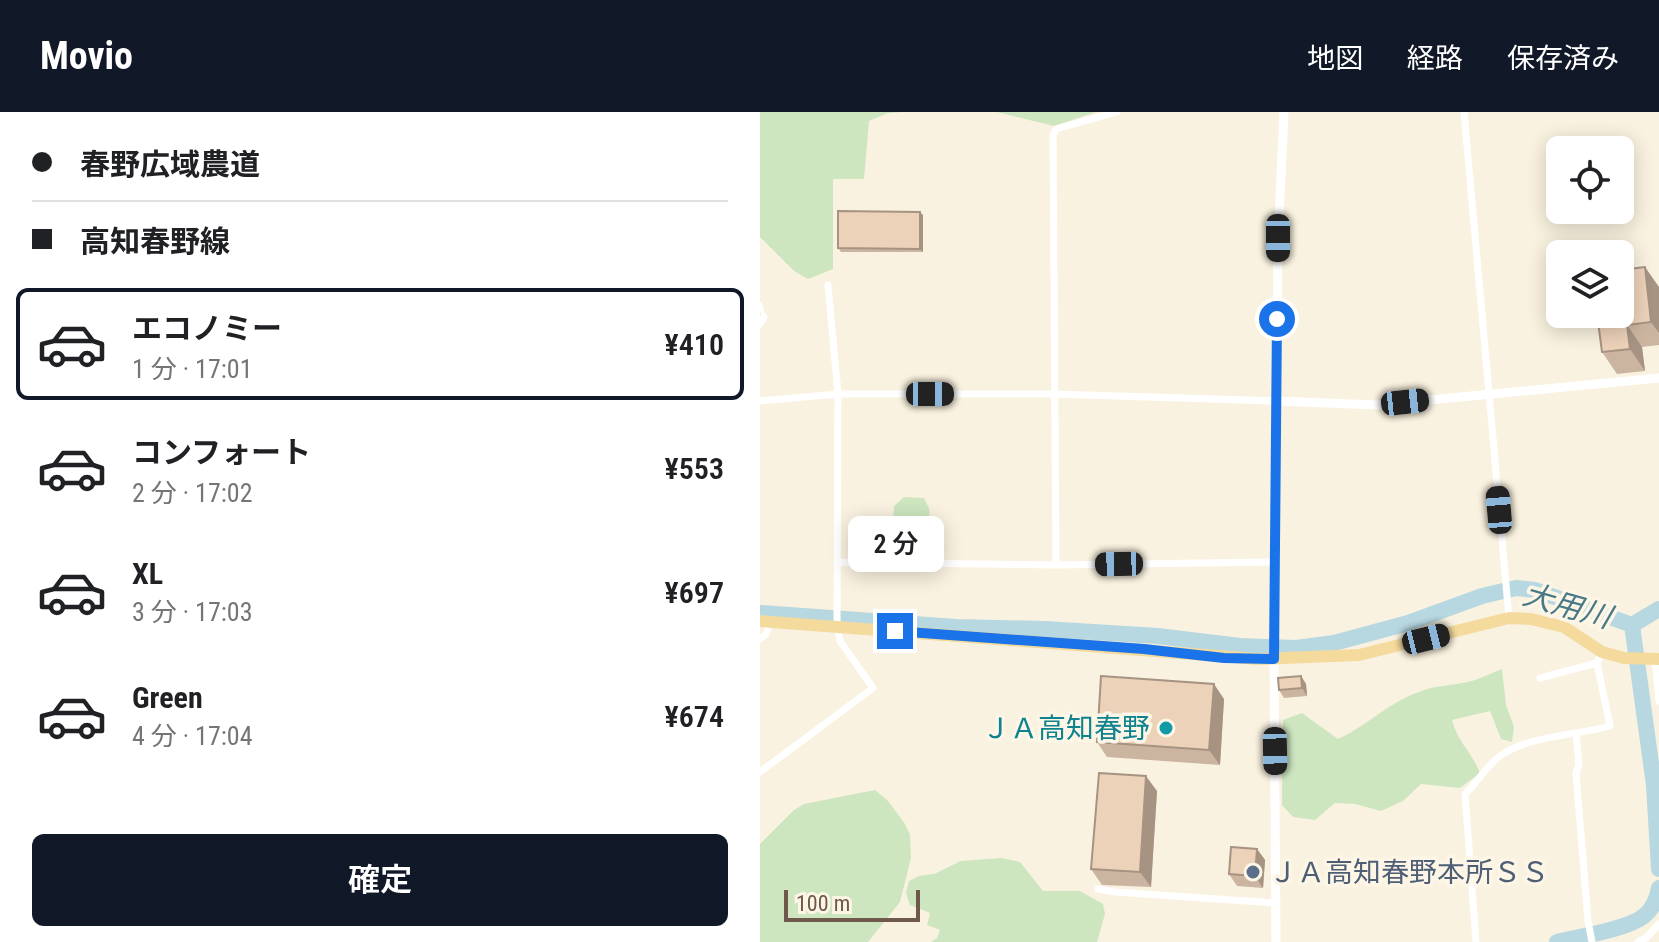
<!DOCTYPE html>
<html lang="ja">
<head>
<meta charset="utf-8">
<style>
  body { margin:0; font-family:"Roboto Condensed","Noto Sans JP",sans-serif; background:#f6f6f6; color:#202124; height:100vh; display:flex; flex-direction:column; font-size:30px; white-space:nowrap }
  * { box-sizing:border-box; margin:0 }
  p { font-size:26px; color:#757577 }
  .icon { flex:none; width:44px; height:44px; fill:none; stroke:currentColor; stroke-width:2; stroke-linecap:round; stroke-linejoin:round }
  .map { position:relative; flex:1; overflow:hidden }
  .sheet { display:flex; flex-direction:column; background:#fff; width:760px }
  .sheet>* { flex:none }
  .hud { display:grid; align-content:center; height:176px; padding:0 32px; background:#fff }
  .fabs { position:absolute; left:786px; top:24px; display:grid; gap:16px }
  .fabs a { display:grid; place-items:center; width:88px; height:88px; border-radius:12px; background:#fff; box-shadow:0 4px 20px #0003; font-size:40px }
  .scale { position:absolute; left:24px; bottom:20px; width:136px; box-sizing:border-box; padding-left:8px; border:4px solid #6e594a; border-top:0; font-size:22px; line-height:28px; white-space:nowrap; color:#6e594a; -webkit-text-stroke:6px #fdf6e6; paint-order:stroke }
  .end { position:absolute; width:36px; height:36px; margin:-18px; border:10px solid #1a73e8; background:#fff; box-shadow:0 0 0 4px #fff }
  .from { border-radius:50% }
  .bubble { position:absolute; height:56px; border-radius:12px; background:#fff; box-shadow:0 4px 20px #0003; font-size:26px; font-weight:600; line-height:56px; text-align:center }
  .car { position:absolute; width:24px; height:48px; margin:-24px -12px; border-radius:10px; box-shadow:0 0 6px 2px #0007; background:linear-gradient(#222 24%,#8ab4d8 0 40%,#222 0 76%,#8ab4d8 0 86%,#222 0) }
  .hud b { display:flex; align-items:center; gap:28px; height:76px; font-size:30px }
  .hud b+b { border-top:2px solid #e0e0e0 }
  .hud i { width:20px; height:20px; background:#202124 }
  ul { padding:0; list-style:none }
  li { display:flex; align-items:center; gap:24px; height:112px; margin:0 16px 12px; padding:0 16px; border:4px solid transparent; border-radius:12px }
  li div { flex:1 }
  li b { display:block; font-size:30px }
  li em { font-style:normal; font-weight:600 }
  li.on { border-color:#111827 }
  li>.icon { width:72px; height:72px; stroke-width:1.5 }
  .action { display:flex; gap:16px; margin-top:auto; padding:16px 32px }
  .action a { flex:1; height:92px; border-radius:12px; background:#111827; color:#fff; font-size:32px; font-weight:600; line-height:92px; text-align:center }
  header { display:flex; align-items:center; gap:48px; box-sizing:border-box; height:112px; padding:0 40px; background:#111827; color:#fff }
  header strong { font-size:38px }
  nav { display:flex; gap:44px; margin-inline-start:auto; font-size:28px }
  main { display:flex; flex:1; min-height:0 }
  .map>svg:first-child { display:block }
  .green { fill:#cde6c0 }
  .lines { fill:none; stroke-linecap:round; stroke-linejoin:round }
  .river { stroke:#b7d8e1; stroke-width:16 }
  .service { stroke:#fff; stroke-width:4 }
  .minor { stroke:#fff; stroke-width:7 }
  .tertiary { stroke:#fff; stroke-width:9 }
  .primary { stroke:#f4da9d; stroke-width:12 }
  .wall { fill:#ccb5a0 }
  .shaded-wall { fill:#a69382 }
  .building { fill:#edd2ba; stroke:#a69382; stroke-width:2 }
  .route { stroke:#1a73e8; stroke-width:10 }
  .culture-dot { fill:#0f9aa8; stroke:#fdf6e6; stroke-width:3 }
  .service-dot { fill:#5c6f8a; stroke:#fdf6e6; stroke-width:3 }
  .labels { text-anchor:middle; stroke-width:7; stroke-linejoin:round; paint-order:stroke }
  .culture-label { font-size:28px; fill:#0d838f; stroke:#fdf6e6; text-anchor:end }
  .service-label { font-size:28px; fill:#4e5e75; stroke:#fdf6e6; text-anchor:start }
  .water-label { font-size:30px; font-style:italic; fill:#497887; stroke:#fdf6e6 }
</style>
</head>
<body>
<header>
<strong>Movio</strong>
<nav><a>地図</a><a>経路</a><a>保存済み</a></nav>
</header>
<main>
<section class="sheet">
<div class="hud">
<b><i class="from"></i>春野広域農道</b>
<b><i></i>高知春野線</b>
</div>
<ul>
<li class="on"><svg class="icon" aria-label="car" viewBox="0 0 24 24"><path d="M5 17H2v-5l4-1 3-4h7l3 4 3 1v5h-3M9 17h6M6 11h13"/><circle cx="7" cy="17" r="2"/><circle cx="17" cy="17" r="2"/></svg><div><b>エコノミー</b><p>1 分 · 17:01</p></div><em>¥410</em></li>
<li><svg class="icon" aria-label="car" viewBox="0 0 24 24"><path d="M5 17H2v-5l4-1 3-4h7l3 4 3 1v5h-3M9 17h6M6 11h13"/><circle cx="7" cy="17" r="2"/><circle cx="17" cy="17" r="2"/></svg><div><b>コンフォート</b><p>2 分 · 17:02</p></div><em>¥553</em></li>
<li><svg class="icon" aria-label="car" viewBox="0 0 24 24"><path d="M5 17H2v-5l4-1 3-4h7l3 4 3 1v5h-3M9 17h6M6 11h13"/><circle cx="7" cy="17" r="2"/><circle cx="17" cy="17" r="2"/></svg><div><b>XL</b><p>3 分 · 17:03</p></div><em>¥697</em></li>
<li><svg class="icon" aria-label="car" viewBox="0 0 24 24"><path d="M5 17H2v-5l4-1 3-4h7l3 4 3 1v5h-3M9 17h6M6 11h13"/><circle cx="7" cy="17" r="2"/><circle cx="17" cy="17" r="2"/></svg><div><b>Green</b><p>4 分 · 17:04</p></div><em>¥674</em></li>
</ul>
<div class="action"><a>確定</a></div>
</section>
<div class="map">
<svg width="899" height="830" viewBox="0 0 899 830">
  <rect width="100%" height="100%" fill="#faf2e0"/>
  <!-- green -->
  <path class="green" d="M0,0H144L128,1L109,9L104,67H73V157L48,167L34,159L0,125Z
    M237,0H336L294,14Z
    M144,385L164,386L169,396L170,412L160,418L142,419L133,409L134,394Z
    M742,557L746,593L754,615L752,630L741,627L730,599L692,608C697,629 713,642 720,661L700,676L661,672L643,689L621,699L595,692L575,691L555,708L533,705L522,693L523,608L542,601L578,627C607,614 629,590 659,580C675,573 691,574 707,570C719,568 731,561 742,557Z
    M115,678L128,689L145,712L150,723L151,746L140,790L108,830H0V732L34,698L44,692Z
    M241,746L260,750L283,779H320L343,792L345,802L337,830H171L177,826L180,818L167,813L170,801L150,793L146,781L149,769L159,764L174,762L201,749Z"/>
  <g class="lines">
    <!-- river -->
    <path class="river" d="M0,501L196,515L285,517L398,524L480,534L536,536L574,531L648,511L722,484L756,476L775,478L872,513L899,497
      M872,513L894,673L899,757
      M797,830C818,825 868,817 884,804C893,797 897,787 899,776"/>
    <!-- service -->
    <path class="service" d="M0,192L4,205"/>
    <!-- minor -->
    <path class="minor" d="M704,0L749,506
      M0,212L4,205
      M0,289L78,282H294L516,289
      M79,450L296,453L515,450
      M296,453L293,23L296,17L357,0
      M0,527L6,522L10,510
      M895,547L899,589
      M780,566L837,551
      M816,623L819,653L816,661L828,809L832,830
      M0,660L113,576L80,529L77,514L78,282L68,173
      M338,777L355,780L517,791
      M716,830L705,682C718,670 726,654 740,644C770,623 814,624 850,614L837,551L842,540
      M878,830L886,826L899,812"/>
    <!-- tertiary -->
    <path class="tertiary" d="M516,289L617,293L899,266
      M516,830L514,547L518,126L524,0"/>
    <!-- primary -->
    <path class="primary" d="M0,509L498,547L599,543L749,506L771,507L804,515L842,540L864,546L899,547"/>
  </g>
  <!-- wall -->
  <path class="wall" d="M163,103V140H81L78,136Z
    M899,175V233L882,235L885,259L857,262L842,240Z
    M541,564L546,572L547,584L524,586L519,578Z
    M464,587L460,653L347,645L337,630Z
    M397,679L391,775L342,773L331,757Z
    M497,737L505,748L503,776L477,774L469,762Z"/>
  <!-- shaded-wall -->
  <path class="shaded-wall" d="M160,100L163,103V140L160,137Z
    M885,155L899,175V221L891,210Z
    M867,213L882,235L885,259L870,237Z
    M541,564L546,572L547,584L542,576Z
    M454,572L464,587L460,653L449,638Z
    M386,664L397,679L391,775L380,760Z
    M497,737L505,748L503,776L495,764Z"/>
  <!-- building -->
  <path class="building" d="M78,99L160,100V137L78,136Z
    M885,155L891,210L867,213L870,237L842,240L837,202H860V158Z
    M341,564L454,572L449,638L337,630Z
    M541,564L542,576L519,578L518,566Z
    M339,661L386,664L380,760L331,757Z
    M471,735L497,737L495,764L469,762Z"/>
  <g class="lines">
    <!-- route -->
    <path class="route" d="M135,519L384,537L464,546L514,547L517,207"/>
  </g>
  <!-- markers -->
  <circle class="culture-dot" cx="406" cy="616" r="8"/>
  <circle class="service-dot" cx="493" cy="760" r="8"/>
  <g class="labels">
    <!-- culture labels -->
    <g class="culture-label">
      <text x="390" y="626">ＪＡ高知春野</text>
    </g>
    <!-- service labels -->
    <g class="service-label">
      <text x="509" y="770">ＪＡ高知春野本所ＳＳ</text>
    </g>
    <!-- water labels -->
    <g class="water-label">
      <text transform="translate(807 494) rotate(16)" y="10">大用川</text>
    </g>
  </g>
</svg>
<div class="fabs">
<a><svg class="icon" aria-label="locate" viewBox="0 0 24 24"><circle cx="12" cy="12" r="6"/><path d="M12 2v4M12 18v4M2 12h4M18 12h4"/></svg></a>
<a><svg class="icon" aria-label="layers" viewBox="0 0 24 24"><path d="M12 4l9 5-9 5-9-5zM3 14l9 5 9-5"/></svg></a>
</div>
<div class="scale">100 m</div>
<i class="end from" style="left:517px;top:207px"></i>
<i class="end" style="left:135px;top:519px"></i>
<div class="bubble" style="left:88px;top:404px;width:96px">2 分</div>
<i class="car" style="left:518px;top:126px;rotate:180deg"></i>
<i class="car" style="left:170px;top:282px;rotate:90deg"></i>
<i class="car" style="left:645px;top:290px;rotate:84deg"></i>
<i class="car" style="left:739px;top:398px;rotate:355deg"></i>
<i class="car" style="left:359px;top:452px;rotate:269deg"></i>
<i class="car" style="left:666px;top:527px;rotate:76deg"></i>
<i class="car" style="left:515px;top:639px;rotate:179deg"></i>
</div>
</main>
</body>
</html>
